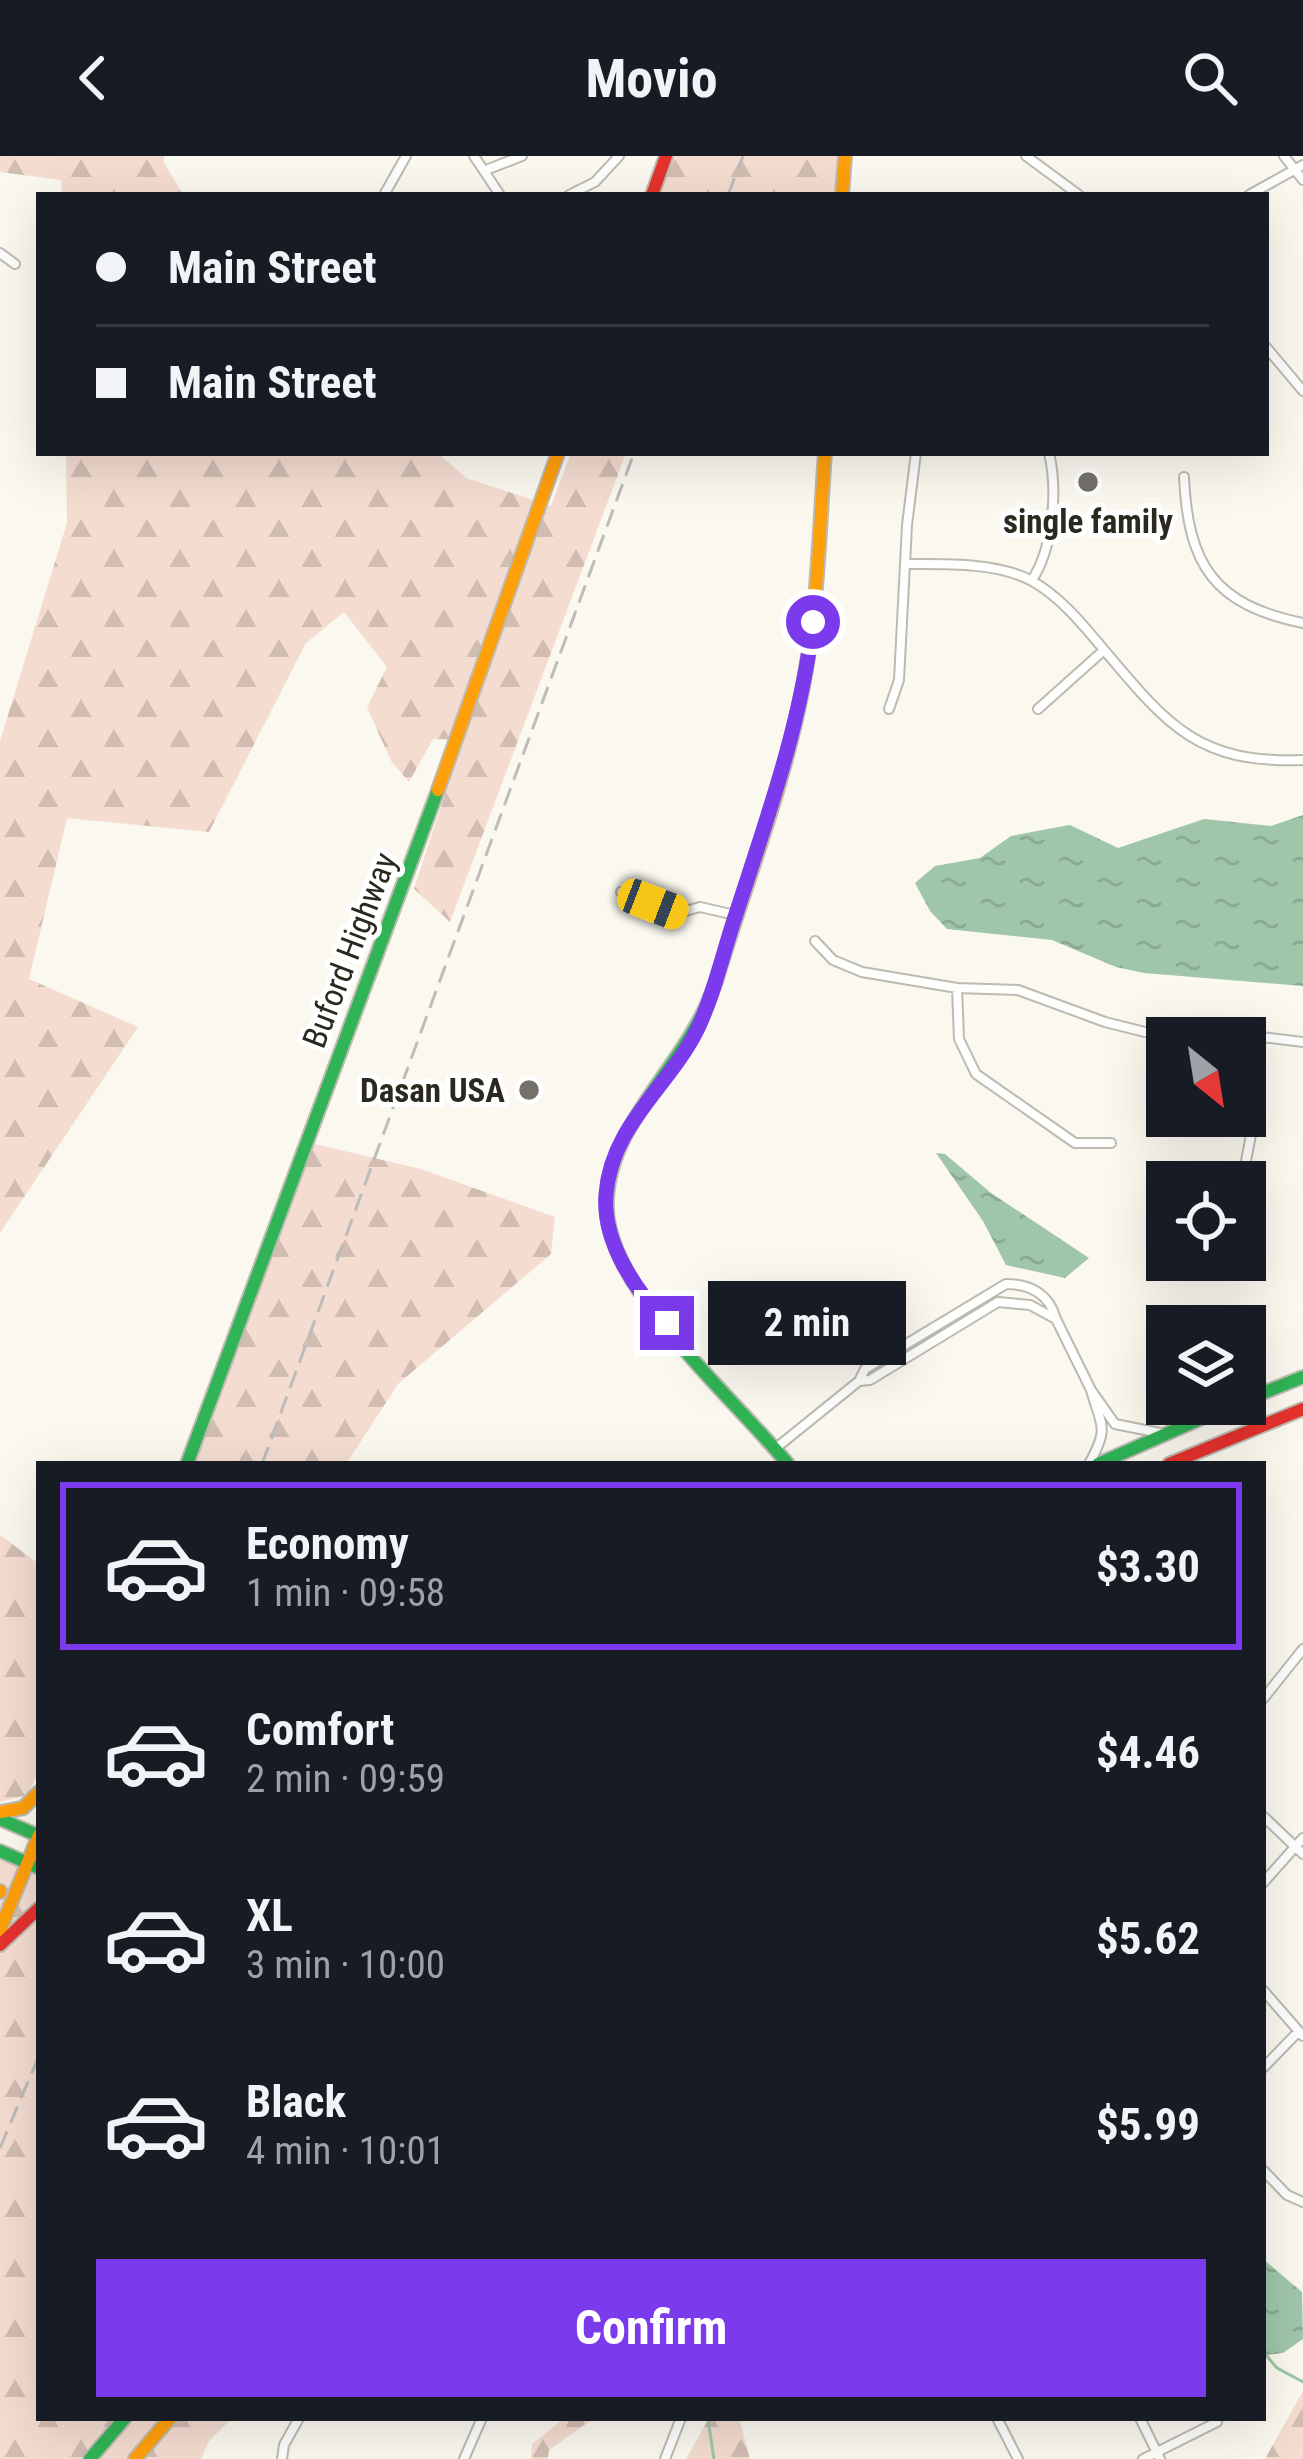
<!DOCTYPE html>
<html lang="en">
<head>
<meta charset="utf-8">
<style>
  body { margin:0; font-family:"Roboto Condensed",sans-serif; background:#242831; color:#f1f3f6; height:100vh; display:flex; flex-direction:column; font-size:45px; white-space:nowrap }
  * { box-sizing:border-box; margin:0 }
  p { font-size:39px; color:#9ea1a6 }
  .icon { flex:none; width:66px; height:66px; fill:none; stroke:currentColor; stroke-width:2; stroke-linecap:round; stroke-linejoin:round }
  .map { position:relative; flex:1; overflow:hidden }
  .details { position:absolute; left:36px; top:1305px; width:1230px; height:960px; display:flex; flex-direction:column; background:#171b24; border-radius:0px; box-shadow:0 12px 48px #0002 }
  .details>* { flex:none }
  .guide { position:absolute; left:36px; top:36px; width:1233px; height:264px; border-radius:0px; box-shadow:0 12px 48px #0002; display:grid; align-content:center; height:264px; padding:0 60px; background:#171b24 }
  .needle { width:78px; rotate:150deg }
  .fabs { position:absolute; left:1146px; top:861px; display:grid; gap:24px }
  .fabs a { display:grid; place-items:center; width:120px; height:120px; border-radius:0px; background:#171b24; box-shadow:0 12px 48px #0002; font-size:60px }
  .end { position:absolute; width:54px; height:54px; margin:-27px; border:15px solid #7c3aed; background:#fff; box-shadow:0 0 0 6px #fff }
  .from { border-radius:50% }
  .bubble { position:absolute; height:84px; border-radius:0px; background:#171b24; box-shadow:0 12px 48px #0002; font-size:39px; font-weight:700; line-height:84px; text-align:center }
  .car { position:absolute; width:36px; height:72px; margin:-36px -18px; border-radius:15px; box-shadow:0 0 9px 3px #0007; background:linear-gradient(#f5c518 24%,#345 0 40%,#f5c518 0 76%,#345 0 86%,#f5c518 0) }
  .guide b { display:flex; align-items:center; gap:42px; height:114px; font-size:45px }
  .guide b+b { border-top:3px solid #363941 }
  .guide i { width:30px; height:30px; background:#f1f3f6 }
  ul { padding:21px 0 0; list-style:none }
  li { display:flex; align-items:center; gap:36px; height:168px; margin:0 24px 18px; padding:0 36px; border:6px solid transparent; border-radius:0px }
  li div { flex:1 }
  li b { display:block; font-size:45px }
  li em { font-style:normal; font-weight:700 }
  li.selected { border-color:#7c3aed }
  li>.icon { width:108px; height:108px; stroke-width:1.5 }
  .cta { display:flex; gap:24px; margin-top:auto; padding:24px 60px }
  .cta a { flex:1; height:138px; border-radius:0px; background:#7c3aed; color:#fff; font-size:48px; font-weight:700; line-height:138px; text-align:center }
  header { display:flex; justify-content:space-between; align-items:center; height:156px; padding:0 60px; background:#171b24; font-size:54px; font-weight:700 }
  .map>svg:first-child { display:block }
  .forest { fill:url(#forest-firs) }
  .water { fill:url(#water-ripples) }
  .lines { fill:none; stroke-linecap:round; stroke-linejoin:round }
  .stream { stroke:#a0c6aa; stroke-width:3 }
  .street-casing { stroke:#bcbab1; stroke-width:12 }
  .fast-casing { stroke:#bcbab1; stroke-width:16 }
  .slow-casing { stroke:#bcbab1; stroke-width:16 }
  .jam-casing { stroke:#bcbab1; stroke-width:16 }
  .street { stroke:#fefefd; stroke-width:8 }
  .fast { stroke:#30b455; stroke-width:12 }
  .slow { stroke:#ff9f0a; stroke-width:12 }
  .jam { stroke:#e5322d; stroke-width:12 }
  .rail { stroke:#bcbcb9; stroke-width:3; stroke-dasharray:18 9; stroke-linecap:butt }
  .route { stroke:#7c3aed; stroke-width:15 }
  .poi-dot { fill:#737168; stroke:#fff; stroke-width:4.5 }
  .labels { text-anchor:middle; stroke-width:10; stroke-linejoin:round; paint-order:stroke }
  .poi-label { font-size:33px; font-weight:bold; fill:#2b291f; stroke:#fff }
  .street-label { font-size:33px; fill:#2b291f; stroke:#fff }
</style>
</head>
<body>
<header><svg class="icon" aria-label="back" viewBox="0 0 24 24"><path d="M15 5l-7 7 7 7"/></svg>Movio<svg class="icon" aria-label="search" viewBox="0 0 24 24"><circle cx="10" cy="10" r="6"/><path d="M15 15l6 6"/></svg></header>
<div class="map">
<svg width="1303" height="2303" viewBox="0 0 1303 2303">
  <defs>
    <pattern id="forest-firs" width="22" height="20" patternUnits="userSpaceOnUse" patternTransform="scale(3)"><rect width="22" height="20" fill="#f4dcd0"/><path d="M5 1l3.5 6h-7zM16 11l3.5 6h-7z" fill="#d1bdb2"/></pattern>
    <pattern id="water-ripples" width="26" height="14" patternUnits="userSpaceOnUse" patternTransform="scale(3)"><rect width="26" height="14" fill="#a0c6aa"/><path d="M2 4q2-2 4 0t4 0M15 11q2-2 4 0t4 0" fill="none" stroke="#8aaa92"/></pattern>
  </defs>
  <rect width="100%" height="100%" fill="#faf8ef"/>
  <!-- forest -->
  <path class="forest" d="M0,0H165L163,5L183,39H62L61,24L0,16Z
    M669,0H841L835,39H661Z
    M66,297H438L466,322L551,350L571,297H626L450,766L414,733L463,584L433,583L409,626L391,605L367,551L387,511L344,456L306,487L209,676L67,662L29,823L138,871L0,1077V585L67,367Z
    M306,986L421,1013L555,1061L551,1098L398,1228L346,1308H193Z
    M0,1379L39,1408V1616L27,1639L0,1646Z
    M0,1693L35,1707L39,1701V2262H232L209,2285L201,2303H0Z
    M1303,2235V2303H1265Z
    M565,2262H594L549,2294L548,2303H531L532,2288Z
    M709,2262H739L750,2303H686Z"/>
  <!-- water -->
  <path class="water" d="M1303,659V830L1144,817L1116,811L1052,784L947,773L930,755L915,727L935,710L980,702L1011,680L1053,672L1070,669L1118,692L1204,663L1271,670Z
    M936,997L945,998L991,1037L1089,1102L1065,1122L1006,1109L983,1065Z
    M1263,2103L1302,2136L1303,2183L1283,2197L1266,2199L1263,2194Z"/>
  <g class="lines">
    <!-- stream -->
    <path class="stream" d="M1266,2199L1277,2212L1303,2226
      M708,2264L714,2303"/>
    <defs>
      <path id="street" d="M474,0L500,39
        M1026,0L1079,39
        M1284,0L1303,24
        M486,14L522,0
        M384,39L406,0
        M569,39L595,26L619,0
        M1249,39L1303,9
        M0,97L15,108
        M1266,191L1303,235
        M1184,321C1188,409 1214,449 1303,467
        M906,408C945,408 997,406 1032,425C1061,441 1084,470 1105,495C1168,570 1199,608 1303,604
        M1032,424C1053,392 1058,335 1049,297
        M889,553L899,524L907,369L916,297
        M1038,553L1104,494
        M621,736L678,757L700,751L735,759
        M815,785L833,804L862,816L957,832L1018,834L1105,866L1169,882
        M957,832L959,883L976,918L1075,987H1111
        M1245,887L1261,881L1303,886
        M1242,1026L1258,942L1250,887
        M1006,1128C1031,1128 1050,1139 1056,1163L1030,1149L998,1146L870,1224L859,1225L865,1213Z
        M1056,1163L1091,1234
        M776,1292L859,1225
        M1089,1308C1110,1270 1101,1271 1091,1234L1115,1268L1160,1277
        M1263,1543L1303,1493
        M1263,1660L1303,1698
        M1263,1727L1303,1682
        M1263,1834L1303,1880
        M1263,1912L1298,1876
        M1263,2014L1287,2039L1303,2046
        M997,2262L1018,2303
        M1140,2262L1160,2303
        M282,2303L284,2289L299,2262
        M464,2303L482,2262
        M665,2303L681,2262
        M1143,2303L1217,2266"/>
      <path id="fast" d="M716,825C696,887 651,928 623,984C610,1011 602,1044 610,1074C630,1153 735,1244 788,1308
        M1245,1244L1303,1221
        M187,1308L438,634
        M1098,1308L1234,1248
        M0,1663L39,1680
        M0,1695L39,1712
        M90,2303L125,2262"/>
      <path id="slow" d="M842,39L845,0
        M438,634L558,297
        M716,825C745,729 783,634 802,535C818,456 819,376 825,297
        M0,1656L23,1652L39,1636
        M0,1735V1736
        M0,1774L39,1679
        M135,2303L170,2262"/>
      <path id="jam" d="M652,39L666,0
        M1169,1308L1303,1253
        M0,1789L39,1752"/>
    </defs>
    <!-- street casing -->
    <use href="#street" class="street-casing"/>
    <!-- fast casing -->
    <use href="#fast" class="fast-casing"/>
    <!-- slow casing -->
    <use href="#slow" class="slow-casing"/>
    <!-- jam casing -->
    <use href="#jam" class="jam-casing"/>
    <!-- street -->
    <use href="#street" class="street"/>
    <!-- fast -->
    <use href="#fast" class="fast"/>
    <!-- slow -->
    <use href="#slow" class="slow"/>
    <!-- jam -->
    <use href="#jam" class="jam"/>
    <!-- rail -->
    <path class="rail" d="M728,39L743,0
      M262,1308L634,297
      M0,1992L39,1900"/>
  </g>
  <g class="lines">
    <!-- route -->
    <path class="route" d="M667,1167C635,1134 602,1086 606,1038C611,969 670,930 698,872C715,836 723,796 736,758C767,662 801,568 813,466"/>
  </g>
  <!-- markers -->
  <g class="poi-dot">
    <circle cx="1088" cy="326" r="12"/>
    <circle cx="529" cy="934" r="12"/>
  </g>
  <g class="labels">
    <!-- poi labels -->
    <g class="poi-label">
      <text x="1088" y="377">single family</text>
      <text x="505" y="946" text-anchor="end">Dasan USA</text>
    </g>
    <!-- street labels -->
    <g class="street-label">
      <text transform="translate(349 794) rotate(-69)" y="12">Buford Highway</text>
    </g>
  </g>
</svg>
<div class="fabs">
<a><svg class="needle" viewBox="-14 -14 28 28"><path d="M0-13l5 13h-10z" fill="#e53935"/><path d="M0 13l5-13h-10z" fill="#9ea1a6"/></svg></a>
<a><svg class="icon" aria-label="locate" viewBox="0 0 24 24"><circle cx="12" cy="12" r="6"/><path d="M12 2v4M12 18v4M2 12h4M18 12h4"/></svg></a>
<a><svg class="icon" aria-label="layers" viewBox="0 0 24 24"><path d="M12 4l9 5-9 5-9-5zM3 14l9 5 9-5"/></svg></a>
</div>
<i class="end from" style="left:813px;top:466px"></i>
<i class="end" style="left:667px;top:1167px"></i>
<div class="bubble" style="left:708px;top:1125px;width:198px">2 min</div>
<i class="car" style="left:653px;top:748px;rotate:111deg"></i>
<div class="guide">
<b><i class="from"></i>Main Street</b>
<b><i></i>Main Street</b>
</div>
<section class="details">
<ul>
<li class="selected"><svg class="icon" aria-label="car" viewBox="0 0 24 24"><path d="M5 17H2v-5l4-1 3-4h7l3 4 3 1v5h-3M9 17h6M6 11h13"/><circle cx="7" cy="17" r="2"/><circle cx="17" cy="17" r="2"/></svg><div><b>Economy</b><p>1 min · 09:58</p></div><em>$3.30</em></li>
<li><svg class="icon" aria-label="car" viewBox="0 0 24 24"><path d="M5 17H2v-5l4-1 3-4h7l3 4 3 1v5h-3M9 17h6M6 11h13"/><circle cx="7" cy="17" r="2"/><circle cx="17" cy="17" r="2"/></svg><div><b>Comfort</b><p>2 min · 09:59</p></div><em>$4.46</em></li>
<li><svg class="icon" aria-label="car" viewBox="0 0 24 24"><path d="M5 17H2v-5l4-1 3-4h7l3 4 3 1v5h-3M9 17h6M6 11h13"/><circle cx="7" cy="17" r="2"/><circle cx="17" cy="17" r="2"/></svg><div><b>XL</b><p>3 min · 10:00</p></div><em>$5.62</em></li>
<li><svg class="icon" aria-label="car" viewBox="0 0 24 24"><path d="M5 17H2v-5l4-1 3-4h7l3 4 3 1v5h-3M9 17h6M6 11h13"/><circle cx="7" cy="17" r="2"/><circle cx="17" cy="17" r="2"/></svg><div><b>Black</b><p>4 min · 10:01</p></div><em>$5.99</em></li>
</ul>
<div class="cta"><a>Confirm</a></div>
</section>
</div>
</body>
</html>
